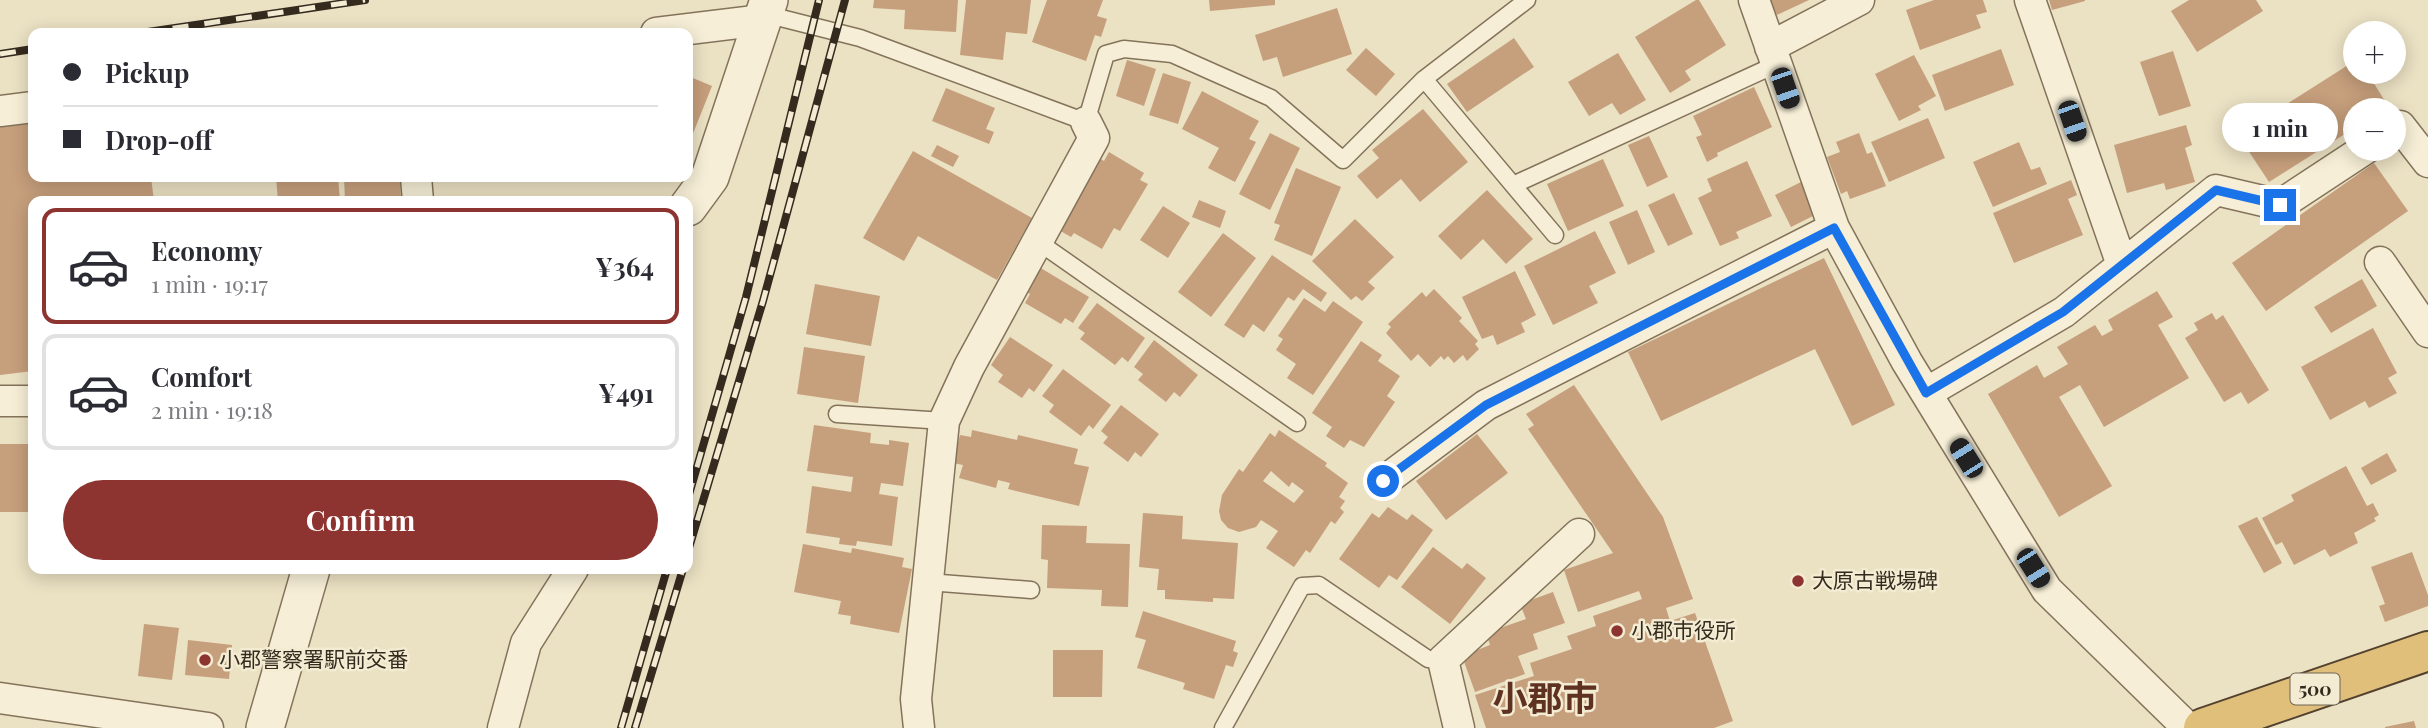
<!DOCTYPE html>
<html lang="en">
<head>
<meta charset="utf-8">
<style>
  body { margin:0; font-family:"Playfair Display","Noto Sans JP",serif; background:#f7f7f7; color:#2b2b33; height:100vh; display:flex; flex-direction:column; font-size:26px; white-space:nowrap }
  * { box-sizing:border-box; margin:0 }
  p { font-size:23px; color:#7c7c81 }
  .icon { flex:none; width:38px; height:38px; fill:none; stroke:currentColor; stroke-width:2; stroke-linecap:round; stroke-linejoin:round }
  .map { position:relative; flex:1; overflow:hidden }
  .details { position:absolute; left:28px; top:196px; width:665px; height:378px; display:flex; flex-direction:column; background:#fff; border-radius:14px; box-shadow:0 4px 18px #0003 }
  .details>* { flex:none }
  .banner { position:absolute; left:28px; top:28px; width:665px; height:154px; border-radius:14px; box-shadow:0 4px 18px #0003; display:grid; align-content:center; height:154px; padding:0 35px; background:#fff }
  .controls { position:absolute; left:2343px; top:21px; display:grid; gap:14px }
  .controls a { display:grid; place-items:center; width:63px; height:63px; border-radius:50%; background:#fff; box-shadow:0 4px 18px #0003; font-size:35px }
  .end { position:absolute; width:32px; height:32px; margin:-16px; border:9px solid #1a73e8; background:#fff; box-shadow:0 0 0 4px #fff }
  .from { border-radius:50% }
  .bubble { position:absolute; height:49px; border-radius:24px; background:#fff; box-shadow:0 4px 18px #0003; font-size:23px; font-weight:700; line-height:49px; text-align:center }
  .car { position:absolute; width:21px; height:42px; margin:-21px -10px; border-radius:9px; box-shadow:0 0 5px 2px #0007; background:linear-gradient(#222 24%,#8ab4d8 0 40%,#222 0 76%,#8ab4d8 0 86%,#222 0) }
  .banner b { display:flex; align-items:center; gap:24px; height:66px; font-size:26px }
  .banner b+b { border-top:2px solid #e1e1e2 }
  .banner i { width:18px; height:18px; background:#2b2b33 }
  ul { padding:12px 0 0; list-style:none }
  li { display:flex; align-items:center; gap:21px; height:116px; margin:0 14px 10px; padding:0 21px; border:4px solid #e1e1e2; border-radius:14px }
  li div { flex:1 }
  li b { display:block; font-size:26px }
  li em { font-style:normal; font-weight:700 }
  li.active { border-color:#8e3430 }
  li>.icon { width:63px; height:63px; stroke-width:1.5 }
  .action { display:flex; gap:14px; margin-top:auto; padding:14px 35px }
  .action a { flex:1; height:80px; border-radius:42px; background:#8e3430; color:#fff; font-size:28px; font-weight:700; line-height:80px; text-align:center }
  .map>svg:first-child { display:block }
  .building { fill:#c69f7c; fill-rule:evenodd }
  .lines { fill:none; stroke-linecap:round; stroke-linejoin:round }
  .service-casing { stroke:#84735b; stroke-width:19 }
  .minor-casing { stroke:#84735b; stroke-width:33 }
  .tertiary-casing { stroke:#84735b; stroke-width:40 }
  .trunk-casing { stroke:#52412f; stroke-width:42 }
  .service { stroke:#f6eed6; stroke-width:16 }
  .minor { stroke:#f6eed6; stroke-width:30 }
  .tertiary { stroke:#f6eed6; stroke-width:37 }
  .trunk { stroke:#e0bf7b; stroke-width:38 }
  .rail-casing { stroke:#352a1e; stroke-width:8 }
  .rail { stroke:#f3ebd2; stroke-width:5; stroke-dasharray:16; stroke-linecap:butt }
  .route { stroke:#1a73e8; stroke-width:9 }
  .poi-dot { fill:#8e3430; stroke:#f3ebd2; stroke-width:2.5 }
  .labels { text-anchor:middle; stroke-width:5; stroke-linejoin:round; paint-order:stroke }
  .shield { fill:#f3ebd2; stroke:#6e6454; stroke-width:2 }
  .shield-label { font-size:19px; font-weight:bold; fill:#352a1e }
  .poi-label { font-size:21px; fill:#352a1e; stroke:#f3ebd2; text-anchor:start }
  .town-label { font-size:35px; font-weight:bold; fill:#5e3121; stroke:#f3ebd2 }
</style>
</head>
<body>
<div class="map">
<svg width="2428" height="728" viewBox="0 0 2428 728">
  <rect width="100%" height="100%" fill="#ebe1c3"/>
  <!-- building -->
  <path class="building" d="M874,0H958L956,32L904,29L905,10L873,8Z
    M966,0H1031L1027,34L1006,32L1003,60L960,55Z
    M1047,0H1103L1097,16L1107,19L1101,37L1095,35L1086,61L1032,42Z
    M1209,0H1275V5L1210,11Z
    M1696,0H1699L1726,45L1685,71L1691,80L1670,93L1635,37Z
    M1769,0H1809L1777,15Z
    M1934,0H1983L1987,12L1976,15L1981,28L1920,50L1906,10Z
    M2049,0H2085V1L2052,10Z
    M2189,0H2256L2263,11L2197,52L2171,11Z
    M1337,8L1352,54L1283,77L1277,57L1263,61L1255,35Z
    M1514,38L1534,67L1467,112L1447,84Z
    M1366,48L1395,74L1376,96L1346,70Z
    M2001,49L2014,85L1945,111L1932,75Z
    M2173,51L2191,106L2159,116L2140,62Z
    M1618,53L1646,100L1620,115L1612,103L1589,116L1568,82Z
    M1914,55L1936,96L1918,106L1921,110L1899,121L1875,74Z
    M1127,60L1156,69L1144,106L1116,96Z
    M2356,60V72H2367L2388,106L2381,110H2356V127L2269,182L2238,135Z
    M1163,73L1191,82L1178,124L1149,115Z
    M688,76L712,86L688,146Z
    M1754,87L1772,127L1717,153L1718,156L1707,162L1696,137L1702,135L1693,116Z
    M946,88L995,108L986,129L994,132L989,144L932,121Z
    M1202,91L1259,121L1249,139L1256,142L1235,182L1208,168L1219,148L1182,129Z
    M1423,109L1468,162L1420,202L1401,179L1377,199L1357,176L1379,158L1372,150Z
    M1928,118L1945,158L1889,182L1871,142Z
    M33,121V177H151L154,201H33V371L0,375V126Z
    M2186,125L2192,145L2185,148L2195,182L2166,190L2164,183L2127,193L2114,145Z
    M1270,133L1300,148L1270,210L1239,194Z
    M1859,133L1867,154L1872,152L1886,186L1850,199L1847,191L1841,194L1827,157L1840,152L1836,142Z
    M1649,136L1668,177L1647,187L1628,145Z
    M2019,142L2031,170L2040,167L2047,184L1993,207L1973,162Z
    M937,145L959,156L953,167L931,156Z
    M913,151L1032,218L997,280L918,236L904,261L863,238Z
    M1109,152L1144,173L1140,180L1148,184L1120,231L1114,228L1102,249L1074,233L1071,237L1057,229L1099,158L1104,161Z
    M1603,159L1624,206L1568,231L1547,184Z
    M1747,161L1772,216L1736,232L1739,238L1720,246L1698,198L1712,191L1707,179Z
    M2374,163L2408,211L2266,311L2232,263Z
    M1296,168L1341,187L1312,256L1274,240L1280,225L1274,223Z
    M276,177H338L340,201H278Z
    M344,177H400L401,201H345Z
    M2071,180L2077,195L2068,199L2083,235L2014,263L1993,213Z
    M1801,182L1817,214L1791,227L1775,195Z
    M1487,190L1533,239L1506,264L1483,239L1461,260L1438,236Z
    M1674,193L1693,234L1668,246L1648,205Z
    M1199,200L1226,211L1220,228L1192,217Z
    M1163,206L1190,223L1168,258L1140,240Z
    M1637,210L1655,252L1628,265L1609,222Z
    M1355,219L1394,257L1368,282L1375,288L1362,301L1356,296L1351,300L1312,261Z
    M1595,231L1616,273L1589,286L1598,303L1553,325L1524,266Z
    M1223,233L1256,258L1211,317L1178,292Z
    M1272,255L1327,293L1321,302L1303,289L1294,301L1288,297L1264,332L1253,324L1244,338L1224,325Z
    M1824,258L1895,405L1852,426L1815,349L1661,421L1628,352Z
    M1039,267L1089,297L1073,323L1065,318L1061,324L1025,303L1030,294L1025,291Z
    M1515,271L1536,315L1521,323L1525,332L1497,345L1493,335L1482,339L1462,297Z
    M2362,279L2377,306L2331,333L2314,307Z
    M815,284L880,296L871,346L806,334Z
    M1434,289L1462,318L1459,321L1478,341L1475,344L1479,349L1467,361L1463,355L1454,363L1448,356L1444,360L1441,356L1430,367L1418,354L1411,361L1386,333L1391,327L1388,324L1422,292L1426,297Z
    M2157,291L2173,317L2158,325L2189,378L2104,427L2080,385L2059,397L2112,486L2059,517L1988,394L2037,365L2044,378L2068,364L2057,347L2095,325L2102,336L2113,330L2108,320Z
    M1304,298L1325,312L1333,301L1363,322L1313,395L1287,378L1296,364L1276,350L1283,339L1278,336Z
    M1097,303L1145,338L1128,362L1122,357L1115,365L1080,339L1085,333L1078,328Z
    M2212,313L2216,320L2223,315L2269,390L2248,404L2241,392L2224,402L2185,338L2198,330L2194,323Z
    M2373,328L2397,373L2388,378L2397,393L2369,408L2365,401L2330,420L2301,367Z
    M1010,337L1053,365L1034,392L1029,388L1022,398L998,382L1003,375L991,365Z
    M1154,340L1198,375L1180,397L1174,392L1166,402L1138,380L1143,374L1134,367Z
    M1361,341L1382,355L1378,361L1400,376L1387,396L1395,402L1364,447L1350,440L1344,448L1326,436L1332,427L1312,413Z
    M804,347L865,356L858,403L797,394Z
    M1063,369L1111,405L1093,429L1089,425L1081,436L1049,412L1054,405L1042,396Z
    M1574,385L1663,517L1693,599L1666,608L1670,621L1695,613L1733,721L1714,728H1486L1475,695L1534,676L1530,663L1572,649L1567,636L1596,626L1593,616L1642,599L1639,591L1578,612L1564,570L1613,553L1528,429L1534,425L1526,414Z
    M1121,405L1159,434L1141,457L1135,452L1128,462L1103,443L1108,437L1101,431Z
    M814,425L871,433L870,443L889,445V440L909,443L903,486L881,483L879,494L898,497L892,546L857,541L856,546L839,544L840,538L806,533L812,486L851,492L853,477L807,471Z
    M972,430L1017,440L1018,435L1078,449L1074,464L1089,467L1079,506L1008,489L1010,483L998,480L996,488L959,478L963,465L953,463L960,435L971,437Z
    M1279,430L1327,463L1325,466L1348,483L1339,497L1345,501L1340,508L1344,512L1335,524L1331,521L1310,553L1306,550L1294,567L1266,548L1278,531L1261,520L1256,527L1239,532L1228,528L1221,520L1219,511L1222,495L1239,469L1243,472L1270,433L1275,437ZM1271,471L1289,487L1292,482L1304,491L1294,503L1263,481Z
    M1477,434L1508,473L1446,520L1416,481Z
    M0,444H33V512H0Z
    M2387,453L2397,471L2371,485L2361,468Z
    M2346,466L2367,506L2373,503L2379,515L2374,518L2376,521L2354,533L2358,543L2330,557L2325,549L2294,565L2282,542L2276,545L2262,518L2294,501L2291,495Z
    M1388,507L1407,520L1412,514L1433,530L1397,580L1389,575L1379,588L1339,559L1372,513L1379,518Z
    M1143,513L1183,516L1182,539L1238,543L1234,599L1213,598V602L1165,599V590H1157L1159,569L1139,567Z
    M2257,517L2282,563L2264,573L2238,526Z
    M1042,525L1087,526L1086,543L1130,544L1128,607L1101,606L1102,590L1047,588L1048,560L1041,559Z
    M803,544L851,553L852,548L904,558L902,567L912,569L899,633L850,624L851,616L838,614L841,601L794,592Z
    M1433,547L1462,569L1467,563L1486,578L1450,624L1401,587Z
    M2412,552L2428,595V606L2385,622L2379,606L2385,604L2371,567Z
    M1553,592L1565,623L1533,634L1538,649L1518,656L1525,674L1475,692L1462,656L1490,645L1486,633L1526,619L1520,604Z
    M1143,611L1236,641L1233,651L1238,653L1233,667L1226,665L1214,699L1183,689L1185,683L1137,668L1146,640L1135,637Z
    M144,624L179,628L172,680L138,676Z
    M188,640L232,645L229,679L185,675Z
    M1053,650H1103L1102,697H1053Z
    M2414,721L2416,728H2385V727Z"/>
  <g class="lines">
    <defs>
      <path id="service" d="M765,14L860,38L1086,122L1106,54L1124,49L1172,54L1271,98L1343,160L1424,79L1527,0
        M1424,79L1555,235
        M1513,185L1777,64
        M1037,241L1297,423
        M837,414L944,421
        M928,582L1031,590
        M1223,728L1302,586L1319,585L1428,659L1443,660"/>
      <path id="minor" d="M1754,0L1834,228L1907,362L2047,590L2188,728
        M2030,0L2122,265
        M656,33L763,20
        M1770,47L1859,0
        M0,111L33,107
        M2394,130L2400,126L2428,162
        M416,177L418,201
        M2380,262L2428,332
        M1926,393L2064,312L2216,190L2280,205L2365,149
        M0,401H33
        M1383,482L1486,405L1834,228
        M0,698L208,728
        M503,728L526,643L573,569
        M919,728L916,699L944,421L969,367L1094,138L1086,122
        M1459,728L1443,660L1579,534"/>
      <path id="tertiary" d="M688,207L710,177L769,0
        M265,728L311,569"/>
      <path id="trunk" d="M2203,728L2428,651"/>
    </defs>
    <!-- service casing -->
    <use href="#service" class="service-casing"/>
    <!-- minor casing -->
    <use href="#minor" class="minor-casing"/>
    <!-- tertiary casing -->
    <use href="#tertiary" class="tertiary-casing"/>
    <!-- trunk casing -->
    <use href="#trunk" class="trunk-casing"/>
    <!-- service -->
    <use href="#service" class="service"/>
    <!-- minor -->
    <use href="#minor" class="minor"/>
    <!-- tertiary -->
    <use href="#tertiary" class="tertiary"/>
    <!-- trunk -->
    <use href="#trunk" class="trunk"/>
    <defs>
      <path id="rail" d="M141,33L365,0
        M0,54L33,49
        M688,498L746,297L819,0
        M688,551L763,301L845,0
        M621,728L667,569
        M635,728L683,569"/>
    </defs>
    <!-- rail casing -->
    <use href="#rail" class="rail-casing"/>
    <!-- rail -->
    <use href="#rail" class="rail"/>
  </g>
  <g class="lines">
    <!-- route -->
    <path class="route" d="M1383,481L1486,405L1834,228L1926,393L2063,312L2216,190L2280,205"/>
  </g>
  <!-- markers -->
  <g class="poi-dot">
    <circle cx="1798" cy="581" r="7"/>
    <circle cx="1617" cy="631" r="7"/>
    <circle cx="205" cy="660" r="7"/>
  </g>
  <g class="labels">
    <!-- shield labels -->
    <rect class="shield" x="2290.5" y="673.5" width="49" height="31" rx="5"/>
    <g class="shield-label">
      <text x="2315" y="696">500</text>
    </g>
    <!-- poi labels -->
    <g class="poi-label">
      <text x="1812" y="588">大原古戦場碑</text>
      <text x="1631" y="638">小郡市役所</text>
      <text x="219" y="667">小郡警察署駅前交番</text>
    </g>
    <!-- town labels -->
    <g class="town-label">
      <text x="1545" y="711">小郡市</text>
    </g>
  </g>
</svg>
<div class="controls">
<a>+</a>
<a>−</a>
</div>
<i class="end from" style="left:1383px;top:481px"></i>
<i class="end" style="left:2280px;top:205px"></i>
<div class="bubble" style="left:2222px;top:103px;width:116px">1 min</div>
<i class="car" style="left:1785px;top:88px;rotate:161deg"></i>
<i class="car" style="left:2072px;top:121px;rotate:161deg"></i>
<i class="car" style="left:1966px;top:458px;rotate:328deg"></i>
<i class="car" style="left:2033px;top:568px;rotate:148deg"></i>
<div class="banner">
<b><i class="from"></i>Pickup</b>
<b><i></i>Drop-off</b>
</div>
<section class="details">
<ul>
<li class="active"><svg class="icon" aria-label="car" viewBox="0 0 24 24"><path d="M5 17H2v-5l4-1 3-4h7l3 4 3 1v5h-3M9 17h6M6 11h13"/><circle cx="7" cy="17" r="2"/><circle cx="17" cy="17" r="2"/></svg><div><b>Economy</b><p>1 min · 19:17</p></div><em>¥364</em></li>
<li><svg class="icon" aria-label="car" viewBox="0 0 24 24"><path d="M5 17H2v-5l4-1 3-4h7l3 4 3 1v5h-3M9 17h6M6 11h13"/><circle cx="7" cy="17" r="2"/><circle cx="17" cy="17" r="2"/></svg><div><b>Comfort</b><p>2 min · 19:18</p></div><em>¥491</em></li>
</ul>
<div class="action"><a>Confirm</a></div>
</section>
</div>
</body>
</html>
